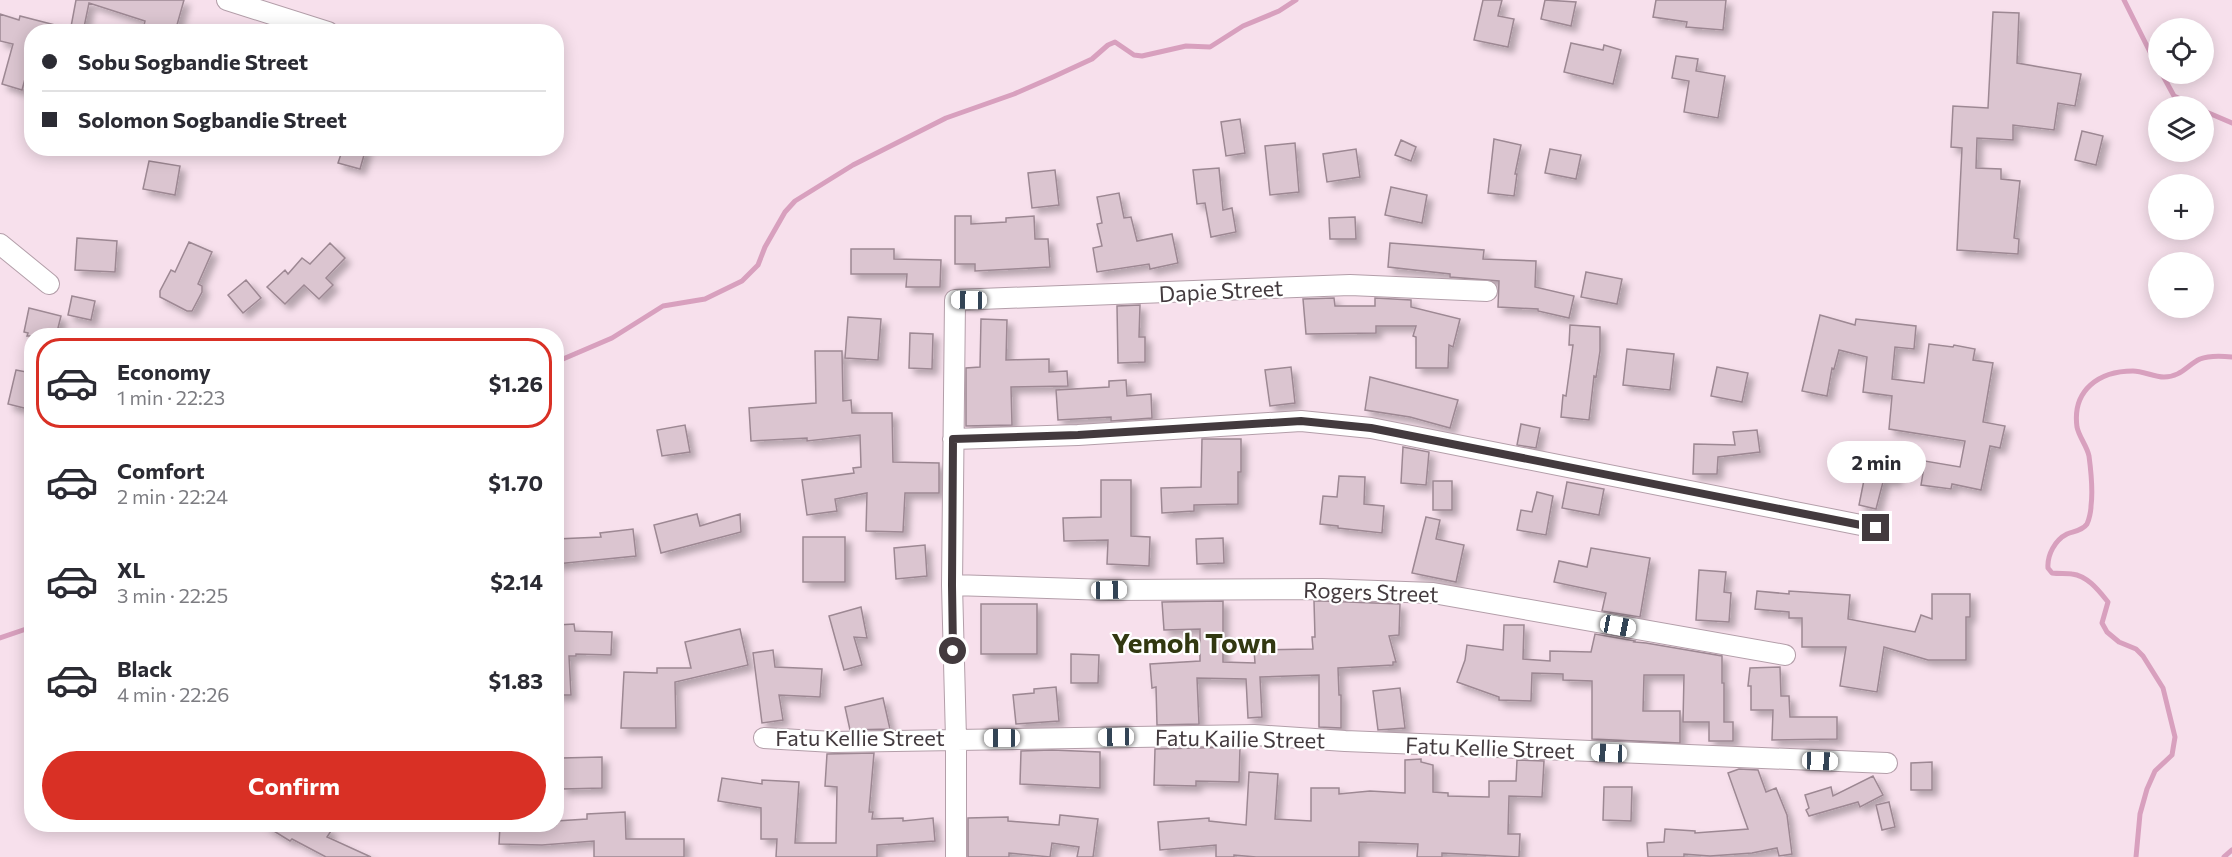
<!DOCTYPE html>
<html lang="en">
<head>
<meta charset="utf-8">
<style>
  body { margin:0; font-family:Commissioner,sans-serif; background:#f7f7f7; color:#2b2b33; height:100vh; display:flex; flex-direction:column; font-size:22px; white-space:nowrap }
  * { box-sizing:border-box; margin:0 }
  p { font-size:20px; color:#7c7c81 }
  .icon { flex:none; width:33px; height:33px; fill:none; stroke:currentColor; stroke-width:2; stroke-linecap:round; stroke-linejoin:round }
  .map { position:relative; flex:1; overflow:hidden }
  .side { position:absolute; left:24px; top:328px; width:540px; height:504px; display:flex; flex-direction:column; background:#fff; border-radius:24px; box-shadow:0 3px 15px #0003 }
  .side>* { flex:none }
  .guide { position:absolute; left:24px; top:24px; width:540px; height:132px; border-radius:24px; box-shadow:0 3px 15px #0003; display:grid; align-content:center; height:132px; padding:0 18px; background:#fff }
  .controls { position:absolute; left:2148px; top:18px; display:grid; gap:12px }
  .controls a { display:grid; place-items:center; width:66px; height:66px; border-radius:50%; background:#fff; box-shadow:0 3px 15px #0003; font-size:30px }
  .end { position:absolute; width:27px; height:27px; margin:-14px; border:8px solid #433a3e; background:#fff; box-shadow:0 0 0 3px #fff }
  .from { border-radius:50% }
  .bubble { position:absolute; height:42px; border-radius:21px; background:#fff; box-shadow:0 3px 15px #0003; font-size:20px; font-weight:700; line-height:42px; text-align:center }
  .car { position:absolute; width:18px; height:36px; margin:-18px -9px; border-radius:8px; box-shadow:0 0 4px 2px #0007; background:linear-gradient(#fff 24%,#345 0 40%,#fff 0 76%,#345 0 86%,#fff 0) }
  .guide b { display:flex; align-items:center; gap:21px; height:57px; font-size:22px }
  .guide b+b { border-top:2px solid #e1e1e2 }
  .guide i { width:15px; height:15px; background:#2b2b33 }
  ul { padding:10px 0 0; list-style:none }
  li { display:flex; align-items:center; gap:18px; height:90px; margin:0 12px 9px; padding:0 6px; border:3px solid transparent; border-radius:24px }
  li div { flex:1 }
  li b { display:block; font-size:22px }
  li em { font-style:normal; font-weight:700 }
  li.selected { border-color:#d93025 }
  li>.icon { width:54px; height:54px; stroke-width:1.5 }
  .button { display:flex; gap:12px; margin-top:auto; padding:12px 18px }
  .button a { flex:1; height:69px; border-radius:36px; background:#d93025; color:#fff; font-size:24px; font-weight:700; line-height:69px; text-align:center }
  .map>svg:first-child { display:block }
  .lines { fill:none; stroke-linecap:round; stroke-linejoin:round }
  .stream { stroke:#d8a0be; stroke-width:5 }
  .building { fill:#dbc5d0; stroke:#9d8893; stroke-width:1.5; filter:url(#shadow) }
  .street-casing { stroke:#b39ea9; stroke-width:22 }
  .street { stroke:#fff; stroke-width:20 }
  .route { stroke:#433a3e; stroke-width:8 }
  .labels { text-anchor:middle; stroke-width:4.5; stroke-linejoin:round; paint-order:stroke }
  .street-label { font-size:22px; fill:#433a3e; stroke:#fff }
  .district-label { font-size:28px; font-weight:bold; fill:#323811; stroke:#fff }
</style>
</head>
<body>
<div class="map">
<svg width="2232" height="857" viewBox="0 0 2232 857">
  <defs>
    <filter id="shadow"><feDropShadow dx="5.5" dy="5.5" stdDeviation="3" flood-color="#0004"/></filter>
  </defs>
  <rect width="100%" height="100%" fill="#f7e0ec"/>
  <g class="lines">
    <!-- stream -->
    <path class="stream" d="M2124,0L2158,68
      M2162,74L2174,96L2195,106
      M2204,111L2232,123
      M556,362L612,338L663,306L705,299L742,281L758,265L765,247L785,212L795,201L853,165L946,118L1014,94L1053,77L1092,59L1108,45L1115,42L1134,55L1142,56L1186,46L1210,47L1243,26L1279,11L1296,0
      M0,638L32,627
      M2136,857L2140,814L2147,789L2155,771L2172,755L2175,737L2163,688L2143,656L2136,649L2119,642L2107,632L2102,623L2108,602C2099,591 2088,576 2072,574C2066,573 2059,574 2052,573L2048,568C2047,555 2055,540 2067,534C2074,531 2082,531 2087,524C2089,520 2091,511 2091,506C2093,491 2091,471 2089,456C2087,446 2079,437 2077,427C2072,390 2099,371 2133,371C2143,371 2154,377 2164,377C2181,377 2187,365 2200,359C2210,355 2222,356 2232,357
      M2224,857L2232,850"/>
  </g>
  <!-- building -->
  <path class="building" d="M76,0H184L175,32H152L143,29L145,21L89,3L83,32H70Z
    M1483,0H1502L1498,16L1514,19L1508,47L1474,40Z
    M1545,0L1576,2L1571,26L1541,19Z
    M1656,0H1726L1723,30L1686,27L1687,22L1653,17Z
    M1993,12L2019,13L2017,63L2081,74L2075,106L2058,103L2054,130L2013,125V140L1977,138L1976,168L2001,169V179L2020,181L2014,238L2019,239L2018,254L1957,250L1962,148L1951,147L1953,106L1988,108Z
    M0,14L19,20L20,16L63,27L62,32H32V53L22,90L2,84L13,44L0,41Z
    M1571,43L1603,50L1604,45L1621,50L1613,84L1564,72Z
    M1676,56L1698,59L1696,71L1725,76L1718,118L1684,112L1689,81L1672,78Z
    M1240,119L1245,153L1226,156L1221,122Z
    M2082,131L2103,136L2096,165L2075,160Z
    M1494,139L1521,145L1515,174H1517L1514,196L1488,193Z
    M1401,140L1416,147L1411,161L1395,155Z
    M1295,143L1299,192L1270,195L1265,146Z
    M343,148H366L360,169L338,163Z
    M1356,149L1360,177L1327,182L1323,154Z
    M1550,149L1581,155L1576,179L1545,173Z
    M149,161L180,166L175,195L143,189Z
    M1219,168L1223,210L1232,208L1236,232L1211,237L1205,203L1197,204L1193,170Z
    M1055,170L1059,205L1032,208L1028,173Z
    M1391,187L1427,195L1422,223L1385,215Z
    M1119,193L1124,218L1131,217L1137,241L1172,234L1178,263L1150,269L1149,264L1097,272L1093,248L1102,246L1097,224L1102,223L1097,197Z
    M955,216H971V224L1006,222V218L1034,216L1035,239H1048L1050,267L975,271V264H955Z
    M1355,217L1356,239H1330L1329,218Z
    M77,238L117,241L115,272L75,270Z
    M189,242L212,252L198,284L202,286V292L192,311H187L160,297V291L171,270L175,272Z
    M330,243L345,258L326,278L333,285L319,299L304,285L285,304L267,287L285,270L288,274L302,258L310,264Z
    M1390,243L1484,250L1483,259L1536,261L1535,287L1574,296L1569,318L1538,311V309L1498,307L1499,281L1450,277V274L1388,267Z
    M851,249H894V259L941,260L940,287H906L907,274H851Z
    M1586,272L1622,279L1617,304L1581,297Z
    M246,280L261,298L243,313L228,295Z
    M72,296L95,301L91,320L68,315Z
    M1334,298L1335,306H1375V298L1411,300V307L1460,319L1453,347L1449,345L1448,368H1416V337L1413,336L1416,326H1376V333L1306,334L1303,299Z
    M1140,305L1139,337H1145V362L1118,363L1117,306Z
    M29,308L61,316L56,336H27L28,333L24,332Z
    M1820,315L1855,325L1856,319L1916,326L1914,349L1895,347L1892,379L1924,383L1929,344L1953,347L1954,345L1975,349L1973,360L1993,363L1983,422L2005,426L2000,448L1990,446L1981,490L1952,484L1951,489L1921,485L1925,461L1960,467L1965,441L1889,429L1892,396L1863,392L1867,357L1839,350L1834,369L1832,368L1827,396L1802,391Z
    M848,317L881,319L878,360L845,358Z
    M981,319L1007,320L1006,360L1049,359V372L1067,371L1068,386L1011,387L1012,425L966,426V368L980,367Z
    M1570,325L1600,327V351L1596,377L1594,376L1589,420L1561,417L1563,395L1566,396L1573,345H1569Z
    M910,333L933,334L932,369L909,368Z
    M1627,349L1674,354L1670,390L1623,385Z
    M815,351H842L843,401L851,400L852,413H892L893,462L939,463V493H905L903,532L866,531L867,493L835,499L837,511L807,515L802,480L854,473L853,468L861,467L860,435L807,441V438L751,441L749,408L816,403Z
    M1291,367L1295,403L1270,406L1265,370Z
    M1717,367L1748,373L1742,402L1711,396Z
    M16,370L32,373V410L8,404Z
    M1370,377L1458,400L1450,428L1410,417L1365,410Z
    M1126,380L1127,396L1151,394L1152,418L1111,421V417L1058,420L1056,390L1109,387V381Z
    M1521,424L1540,428L1536,448L1517,445Z
    M685,425L690,452L662,456L657,430Z
    M1757,430L1760,452L1718,457L1717,474H1693L1694,444L1735,445L1733,432Z
    M1202,439H1241V472H1238V504L1194,505V511L1162,513L1161,488L1201,487Z
    M1403,447L1429,452L1426,485L1401,483Z
    M1867,452L1899,456L1895,480L1884,478L1876,509L1859,505L1865,475H1863Z
    M1339,476L1365,477L1364,504L1384,506L1382,533L1338,528V526L1320,524L1323,496L1337,497Z
    M1101,480H1131V536L1150,537L1149,566L1107,564L1108,540L1064,541L1063,518L1101,517Z
    M1433,481H1452V510H1433Z
    M1567,482L1604,489L1599,515L1562,508Z
    M1537,492L1553,496L1546,535L1517,530L1521,510L1532,512Z
    M697,514L700,526L740,514L741,532L661,553L654,525Z
    M1426,517L1440,520L1436,539L1464,545L1456,582L1412,573Z
    M633,529L636,556L556,564V539L601,537L600,533Z
    M803,537H845V582H803Z
    M1223,538L1224,563L1197,564L1196,539Z
    M925,545L927,576L896,579L894,548Z
    M1591,548L1650,558L1640,617L1602,611L1606,593L1554,582L1559,561L1587,567Z
    M1699,570L1726,572L1724,592L1731,593L1729,622L1696,620Z
    M1757,591L1789,594V591L1850,595L1848,619L1915,632L1921,615L1932,619V594H1970V617H1966V660H1928L1884,647L1877,692L1840,686L1846,647H1802V618H1789V612L1755,609Z
    M1223,601V662L1255,663L1254,650L1313,649L1312,637H1315L1314,601H1322L1400,604L1399,635L1389,636L1396,662H1393V665L1338,668L1339,695H1341V728L1319,727V675L1260,677L1262,717L1248,718L1246,679L1197,678L1199,724L1157,725L1156,687L1152,688L1150,664L1200,661V629L1164,630L1162,602Z
    M981,604H1037V654H981Z
    M861,607L867,638L854,637L862,665L844,670L829,616Z
    M574,624L575,631L612,632L611,655L576,654V656H569L571,695H556L557,625Z
    M1504,625H1524L1523,659L1550,661V651L1591,652L1595,634L1635,641L1634,642L1646,643L1722,656V683H1724V722H1733V741H1709V722H1683L1684,675H1644L1643,711H1680V743L1592,739V681L1563,680V674L1532,673L1531,701L1499,700V697L1457,682L1465,660L1467,645L1503,650Z
    M740,629L748,665L675,682L676,728H621L624,672L657,673V668H691L685,642Z
    M773,650L775,667L822,669L820,697L779,695L783,720L762,723L753,653Z
    M1071,654L1099,655L1098,683H1071Z
    M1780,667L1781,696H1789L1790,717H1837V739L1772,740L1773,710H1751V686H1748L1750,668Z
    M1056,687L1059,721L1016,724L1013,695L1034,693V689Z
    M1400,688L1405,728L1378,730L1373,691Z
    M883,698L890,729L850,730L845,707Z
    M1240,747L1239,782L1196,781V786L1154,785L1155,749Z
    M1052,750L1100,752V788L1020,784L1021,751Z
    M874,753L869,812H873L872,819L903,818V821L933,818L935,841L877,845V857H776L777,839H761V808L718,801L722,778L762,784V780L799,782L795,843H836L837,787L825,786L827,754Z
    M602,757V788L562,789V758Z
    M1421,759V762L1433,765V792L1448,793V796L1489,797V781H1516L1517,760L1544,761L1542,797L1509,796L1508,834H1520L1519,857L1442,853V857H1417L1418,844L1359,842V857H1256L1234,855V857H1216V845L1160,850L1158,822L1209,818V821L1246,825L1249,772L1278,774L1275,819L1311,821V788H1339V794L1370,791L1405,793V760Z
    M1932,762V790H1911V763Z
    M1739,769L1758,770L1766,792L1776,788L1787,815L1792,854L1779,856L1777,848L1752,853L1710,856L1684,854V857H1648L1647,843L1664,842L1665,829L1695,831V833L1748,829L1728,773Z
    M1873,776L1883,795L1860,807L1858,802L1809,816L1806,810L1809,808L1805,795L1831,787L1833,796Z
    M1604,787H1632L1631,821L1603,820Z
    M1889,802L1895,827L1882,830L1876,805Z
    M625,812L626,839H684V857H594V841L542,845L499,844L500,825H556V821L587,819V814Z
    M1060,815L1098,819L1093,857H1077L1079,847L1052,843L1050,857L1009,853V857H968V818L1008,817V821L1059,825Z
    M264,825H319L331,831L327,837L371,857H326L292,839L290,841Z"/>
  <g class="lines">
    <defs>
      <path id="street" d="M227,0L328,32
        M0,244L49,284
        M953,439L1078,435L1301,421L1371,428L1876,528
        M952,585L1109,590L1322,589L1433,593L1785,655
        M764,738L833,742L1254,735L1345,741L1887,763
        M956,857V739L952,585L955,300L1350,285L1487,291"/>
    </defs>
    <!-- street casing -->
    <use href="#street" class="street-casing"/>
    <!-- street -->
    <use href="#street" class="street"/>
  </g>
  <g class="lines">
    <!-- route -->
    <path class="route" d="M953,651L952,585L953,439L1078,435L1301,421L1371,428L1876,528"/>
  </g>
  <g class="labels">
    <!-- street labels -->
    <g class="street-label">
      <text transform="translate(1221 291) rotate(-3)" y="8">Dapie Street</text>
      <text transform="translate(1371 592) rotate(2)" y="8">Rogers Street</text>
      <text x="860" y="746">Fatu Kellie Street</text>
      <text transform="translate(1240 739) rotate(1)" y="8">Fatu Kailie Street</text>
      <text transform="translate(1490 748) rotate(2)" y="8">Fatu Kellie Street</text>
    </g>
    <!-- district labels -->
    <g class="district-label">
      <text x="1194" y="653">Yemoh Town</text>
    </g>
  </g>
</svg>
<div class="controls">
<a><svg class="icon" aria-label="locate" viewBox="0 0 24 24"><circle cx="12" cy="12" r="6"/><path d="M12 2v4M12 18v4M2 12h4M18 12h4"/></svg></a>
<a><svg class="icon" aria-label="layers" viewBox="0 0 24 24"><path d="M12 4l9 5-9 5-9-5zM3 14l9 5 9-5"/></svg></a>
<a>+</a>
<a>−</a>
</div>
<i class="end from" style="left:953px;top:651px"></i>
<i class="end" style="left:1876px;top:528px"></i>
<div class="bubble" style="left:1827px;top:441px;width:99px">2 min</div>
<i class="car" style="left:969px;top:300px;rotate:271deg"></i>
<i class="car" style="left:1109px;top:590px;rotate:89deg"></i>
<i class="car" style="left:1618px;top:626px;rotate:101deg"></i>
<i class="car" style="left:1116px;top:737px;rotate:269deg"></i>
<i class="car" style="left:1002px;top:738px;rotate:270deg"></i>
<i class="car" style="left:1609px;top:753px;rotate:273deg"></i>
<i class="car" style="left:1820px;top:761px;rotate:92deg"></i>
<div class="guide">
<b><i class="from"></i>Sobu Sogbandie Street</b>
<b><i></i>Solomon Sogbandie Street</b>
</div>
<section class="side">
<ul>
<li class="selected"><svg class="icon" aria-label="car" viewBox="0 0 24 24"><path d="M5 17H2v-5l4-1 3-4h7l3 4 3 1v5h-3M9 17h6M6 11h13"/><circle cx="7" cy="17" r="2"/><circle cx="17" cy="17" r="2"/></svg><div><b>Economy</b><p>1 min · 22:23</p></div><em>$1.26</em></li>
<li><svg class="icon" aria-label="car" viewBox="0 0 24 24"><path d="M5 17H2v-5l4-1 3-4h7l3 4 3 1v5h-3M9 17h6M6 11h13"/><circle cx="7" cy="17" r="2"/><circle cx="17" cy="17" r="2"/></svg><div><b>Comfort</b><p>2 min · 22:24</p></div><em>$1.70</em></li>
<li><svg class="icon" aria-label="car" viewBox="0 0 24 24"><path d="M5 17H2v-5l4-1 3-4h7l3 4 3 1v5h-3M9 17h6M6 11h13"/><circle cx="7" cy="17" r="2"/><circle cx="17" cy="17" r="2"/></svg><div><b>XL</b><p>3 min · 22:25</p></div><em>$2.14</em></li>
<li><svg class="icon" aria-label="car" viewBox="0 0 24 24"><path d="M5 17H2v-5l4-1 3-4h7l3 4 3 1v5h-3M9 17h6M6 11h13"/><circle cx="7" cy="17" r="2"/><circle cx="17" cy="17" r="2"/></svg><div><b>Black</b><p>4 min · 22:26</p></div><em>$1.83</em></li>
</ul>
<div class="button"><a>Confirm</a></div>
</section>
</div>
</body>
</html>
